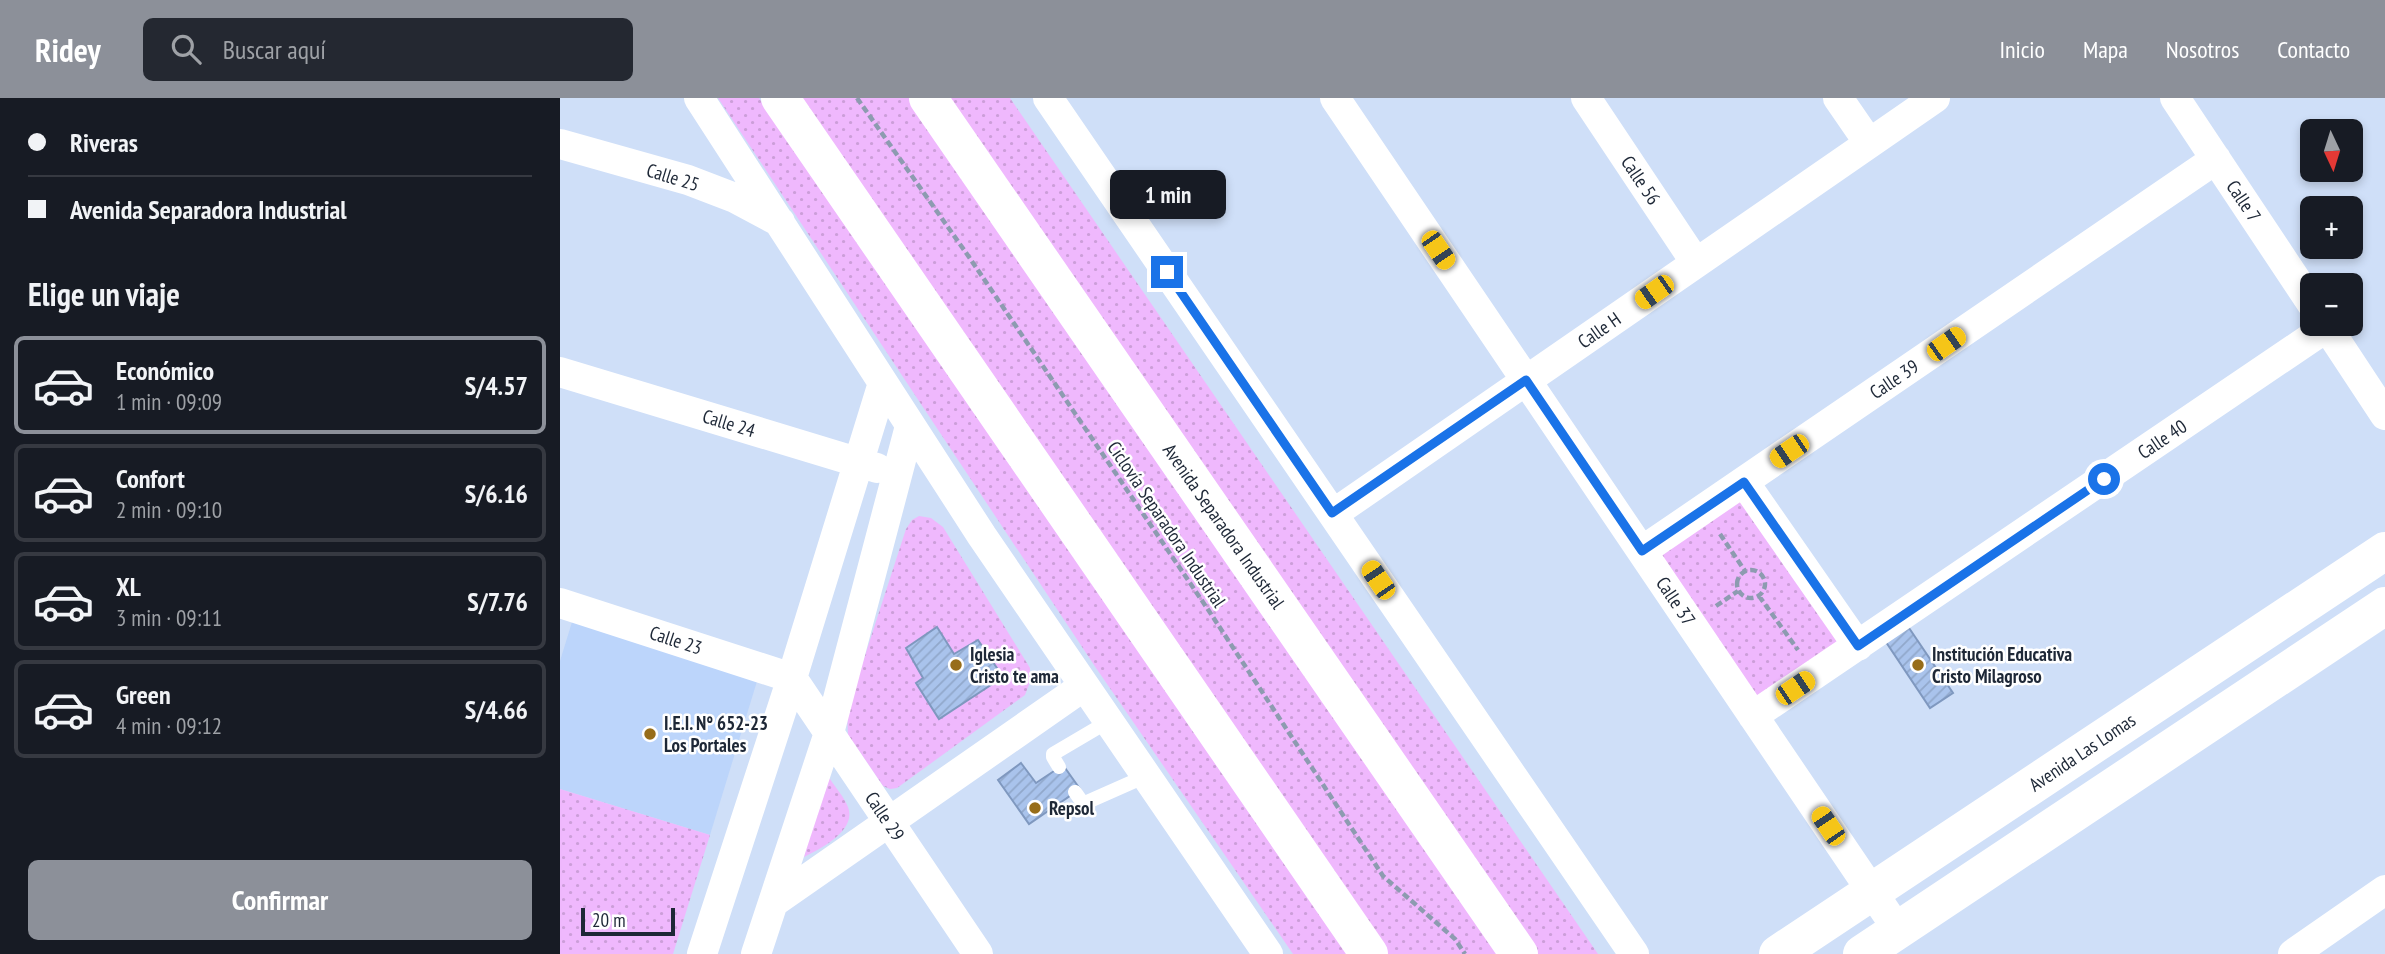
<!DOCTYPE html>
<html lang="es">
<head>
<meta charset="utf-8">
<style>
  body { margin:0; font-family:"PT Sans Narrow",sans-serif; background:#242831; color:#f1f3f6; height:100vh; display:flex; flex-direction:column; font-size:26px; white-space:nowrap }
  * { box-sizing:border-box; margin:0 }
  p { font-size:23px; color:#9ea1a6 }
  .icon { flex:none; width:38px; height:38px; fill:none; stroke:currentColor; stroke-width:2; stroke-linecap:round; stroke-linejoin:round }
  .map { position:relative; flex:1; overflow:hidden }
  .side { display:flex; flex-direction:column; background:#171b24; width:560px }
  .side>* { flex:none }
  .guide { display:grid; align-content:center; height:154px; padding:0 28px; background:#171b24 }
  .needle { width:46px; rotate:176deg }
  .tools { position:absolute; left:1740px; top:21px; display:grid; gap:14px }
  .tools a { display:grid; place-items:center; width:63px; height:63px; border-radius:10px; background:#171b24; box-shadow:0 4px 10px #0003; font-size:35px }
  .scale { position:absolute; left:21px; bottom:18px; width:94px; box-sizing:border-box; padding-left:7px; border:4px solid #1e2837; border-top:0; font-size:19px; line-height:24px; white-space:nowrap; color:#1e2837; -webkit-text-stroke:5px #fff; paint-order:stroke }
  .end { position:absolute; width:32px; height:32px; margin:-16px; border:9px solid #1a73e8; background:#fff; box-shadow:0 0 0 4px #fff }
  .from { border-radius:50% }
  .bubble { position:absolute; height:49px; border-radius:10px; background:#171b24; box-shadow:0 4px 10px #0003; font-size:23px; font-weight:800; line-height:49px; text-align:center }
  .car { position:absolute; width:21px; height:42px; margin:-21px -10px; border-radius:9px; box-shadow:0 0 5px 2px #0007; background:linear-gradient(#f5c518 24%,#345 0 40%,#f5c518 0 76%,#345 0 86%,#f5c518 0) }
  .guide b { display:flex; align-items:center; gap:24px; height:66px; font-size:26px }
  .guide b+b { border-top:2px solid #363941 }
  .guide i { width:18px; height:18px; background:#f1f3f6 }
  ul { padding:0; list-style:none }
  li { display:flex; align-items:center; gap:21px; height:98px; margin:0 14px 10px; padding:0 14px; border:4px solid #363941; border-radius:10px }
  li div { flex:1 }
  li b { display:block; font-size:26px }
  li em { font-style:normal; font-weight:800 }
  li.selected { border-color:#8c9099 }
  li>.icon { width:63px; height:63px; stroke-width:1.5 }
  h2 { padding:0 28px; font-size:32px; line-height:84px }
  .button { display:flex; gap:14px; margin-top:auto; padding:14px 28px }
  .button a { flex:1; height:80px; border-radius:10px; background:#8c9099; color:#fff; font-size:28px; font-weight:800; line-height:80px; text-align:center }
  header { display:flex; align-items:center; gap:42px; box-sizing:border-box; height:98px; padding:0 35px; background:#8c9099; color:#fff }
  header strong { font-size:33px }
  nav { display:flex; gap:38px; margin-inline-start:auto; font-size:24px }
  .search { width:490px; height:63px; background:#242831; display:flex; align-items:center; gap:18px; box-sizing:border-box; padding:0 24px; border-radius:10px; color:#9ea1a6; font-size:26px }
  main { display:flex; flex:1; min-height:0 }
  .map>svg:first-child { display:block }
  .built { fill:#bcd5fb }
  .green { fill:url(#green-dots) }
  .building { fill:url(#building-hatch); stroke:#7f98bf; stroke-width:2 }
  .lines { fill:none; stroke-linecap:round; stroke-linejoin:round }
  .path { stroke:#8d9bb0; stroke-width:4.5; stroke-dasharray:7 3.5; stroke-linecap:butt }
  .lane { stroke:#fff; stroke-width:14 }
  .street { stroke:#fff; stroke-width:30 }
  .secondary { stroke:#fff; stroke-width:38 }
  .route { stroke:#1a73e8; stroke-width:9 }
  .poi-dot { fill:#976d1a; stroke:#fff; stroke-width:2.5 }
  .labels { text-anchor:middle; stroke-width:5; stroke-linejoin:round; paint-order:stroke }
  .street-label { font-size:19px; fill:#1e2837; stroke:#fff }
  .poi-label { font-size:19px; font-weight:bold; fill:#1e2837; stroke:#fff; text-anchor:start }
</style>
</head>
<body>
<header>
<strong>Ridey</strong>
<div class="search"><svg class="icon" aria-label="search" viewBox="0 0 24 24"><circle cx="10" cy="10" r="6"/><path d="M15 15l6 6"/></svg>Buscar aquí</div>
<nav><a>Inicio</a><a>Mapa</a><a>Nosotros</a><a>Contacto</a></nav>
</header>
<main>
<section class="side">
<div class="guide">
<b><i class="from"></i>Riveras</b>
<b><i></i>Avenida Separadora Industrial</b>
</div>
<h2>Elige un viaje</h2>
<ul>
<li class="selected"><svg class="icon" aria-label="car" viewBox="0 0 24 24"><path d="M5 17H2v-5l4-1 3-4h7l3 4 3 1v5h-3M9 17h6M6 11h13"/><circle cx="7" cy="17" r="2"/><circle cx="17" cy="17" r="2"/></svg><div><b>Económico</b><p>1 min · 09:09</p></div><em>S/4.57</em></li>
<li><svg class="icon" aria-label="car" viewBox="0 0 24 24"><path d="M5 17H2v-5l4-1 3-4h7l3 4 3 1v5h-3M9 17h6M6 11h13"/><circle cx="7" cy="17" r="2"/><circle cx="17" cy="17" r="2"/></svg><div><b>Confort</b><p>2 min · 09:10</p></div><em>S/6.16</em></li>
<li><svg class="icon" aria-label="car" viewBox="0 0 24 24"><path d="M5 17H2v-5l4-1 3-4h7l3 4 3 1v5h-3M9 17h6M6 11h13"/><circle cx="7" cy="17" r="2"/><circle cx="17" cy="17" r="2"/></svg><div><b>XL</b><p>3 min · 09:11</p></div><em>S/7.76</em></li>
<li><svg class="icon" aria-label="car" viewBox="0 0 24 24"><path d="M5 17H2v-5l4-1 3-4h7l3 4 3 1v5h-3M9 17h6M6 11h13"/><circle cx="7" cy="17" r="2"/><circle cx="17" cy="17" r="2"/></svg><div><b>Green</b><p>4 min · 09:12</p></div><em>S/4.66</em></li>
</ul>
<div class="button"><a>Confirmar</a></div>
</section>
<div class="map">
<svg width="1825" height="856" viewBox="0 0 1825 856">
  <defs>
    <pattern id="green-dots" width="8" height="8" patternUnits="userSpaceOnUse" patternTransform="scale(1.75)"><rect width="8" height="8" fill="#efb8fd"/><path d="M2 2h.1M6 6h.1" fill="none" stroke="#cc9ed9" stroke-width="1.8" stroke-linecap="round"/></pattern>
    <pattern id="building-hatch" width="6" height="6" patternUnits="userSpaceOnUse" patternTransform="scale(1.75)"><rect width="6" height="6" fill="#a9c3ec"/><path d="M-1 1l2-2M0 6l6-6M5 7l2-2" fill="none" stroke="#91a8cb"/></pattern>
  </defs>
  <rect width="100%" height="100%" fill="#cfdff8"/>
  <!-- built -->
  <path class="built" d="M12,524L198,580L150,737L0,691V563Z"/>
  <!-- green -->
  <path class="green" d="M158,0H199L787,856H733L536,570Z
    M237,0H352L944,856H824Z
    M384,0H450L1038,856H975Z
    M1180,397L1280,545L1196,601L1097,453Z
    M359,418L371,420L383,429L470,570V584L465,597L337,690L330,691L323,688L288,637L287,613L346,431L352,422Z
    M262,679L270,681C276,690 284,699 288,709C297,732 261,751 244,759Z
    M0,691L150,737L113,856H0Z"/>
  <!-- building -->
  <path class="building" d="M1345,524L1393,595L1370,610L1322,538Z
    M377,529L394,556L418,542L443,579L379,621L356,585L363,580L346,550Z
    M461,665L476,685L503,667L520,691L469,726L438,682Z"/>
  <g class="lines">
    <!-- path -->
    <path class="path" d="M297,0L409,159L649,513L823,778L895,841L905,856
      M1160,436L1185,473
      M1177 486a14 14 0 1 1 28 0a14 14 0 1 1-28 0Z
      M1199,498L1238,552
      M1156,508L1178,493"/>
    <!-- lane -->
    <path class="lane" d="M499,669L493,659V656L549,623
      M515,694L522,704L525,705L586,678"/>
    <!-- street -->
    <path class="street" d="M139,0L422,438L708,856
      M488,0L1074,856
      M775,0L1338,832
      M1026,0L1136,165
      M1278,0L1309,45
      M1615,0L1752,206
      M0,46L128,82L175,100L220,124
      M1765,226L1825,317
      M0,274L317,370
      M1184,384L1298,548
      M773,416L1375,0
      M1082,453L1656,61
      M0,505L232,580L418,856
      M1193,618L1767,229
      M214,804L524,588
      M142,856L232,580L323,285
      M196,856L269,635L350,328
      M1733,856L1825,792"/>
    <!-- secondary -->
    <path class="secondary" d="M220,0L809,856
      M368,0L959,856
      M1218,856L1825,453
      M1302,856L1825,508"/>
  </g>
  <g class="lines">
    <!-- route -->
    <path class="route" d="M607,174L772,415L966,282L1082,453L1184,384L1298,548L1544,381"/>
  </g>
  <!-- markers -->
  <g class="poi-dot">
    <circle cx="396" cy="567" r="7"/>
    <circle cx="1358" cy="567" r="7"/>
    <circle cx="90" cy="636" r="7"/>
    <circle cx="475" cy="710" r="7"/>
  </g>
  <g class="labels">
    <!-- street labels -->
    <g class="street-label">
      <text transform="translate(113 79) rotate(17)" y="7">Calle 25</text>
      <text transform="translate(1081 82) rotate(56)" y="7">Calle 56</text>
      <text transform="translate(1684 103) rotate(56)" y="7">Calle 7</text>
      <text transform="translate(1039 232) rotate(-35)" y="7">Calle H</text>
      <text transform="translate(1334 281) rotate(-34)" y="7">Calle 39</text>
      <text transform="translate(169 325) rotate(17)" y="7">Calle 24</text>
      <text transform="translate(1602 341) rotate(-34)" y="7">Calle 40</text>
      <text transform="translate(607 426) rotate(56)" y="7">Ciclovía Separadora Industrial</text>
      <text transform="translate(664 428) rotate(55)" y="7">Avenida Separadora Industrial</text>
      <text transform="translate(1116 503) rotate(56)" y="7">Calle 37</text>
      <text transform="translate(116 542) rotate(18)" y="7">Calle 23</text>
      <text transform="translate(1522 654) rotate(-34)" y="7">Avenida Las Lomas</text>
      <text transform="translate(325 718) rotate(56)" y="7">Calle 29</text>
    </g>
    <!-- poi labels -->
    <g class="poi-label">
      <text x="410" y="563">Iglesia<tspan x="410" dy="22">Cristo te ama</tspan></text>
      <text x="1372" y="563">Institución Educativa<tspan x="1372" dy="22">Cristo Milagroso</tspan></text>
      <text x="104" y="632">I.E.I. N° 652-23<tspan x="104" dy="22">Los Portales</tspan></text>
      <text x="489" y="717">Repsol</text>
    </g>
  </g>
</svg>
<div class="tools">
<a><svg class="needle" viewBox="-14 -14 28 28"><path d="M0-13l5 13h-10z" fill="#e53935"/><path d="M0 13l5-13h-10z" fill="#9ea1a6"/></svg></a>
<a>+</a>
<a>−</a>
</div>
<div class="scale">20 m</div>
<i class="end from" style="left:1544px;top:381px"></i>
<i class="end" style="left:607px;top:174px"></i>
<div class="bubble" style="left:550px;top:72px;width:116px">1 min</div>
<i class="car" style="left:878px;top:152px;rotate:146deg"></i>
<i class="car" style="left:1094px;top:194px;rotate:235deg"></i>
<i class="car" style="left:1386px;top:246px;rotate:55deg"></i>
<i class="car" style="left:1229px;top:353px;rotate:236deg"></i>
<i class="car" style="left:818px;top:482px;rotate:326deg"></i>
<i class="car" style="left:1235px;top:590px;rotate:56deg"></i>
<i class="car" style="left:1268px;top:728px;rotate:326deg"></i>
</div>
</main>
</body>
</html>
